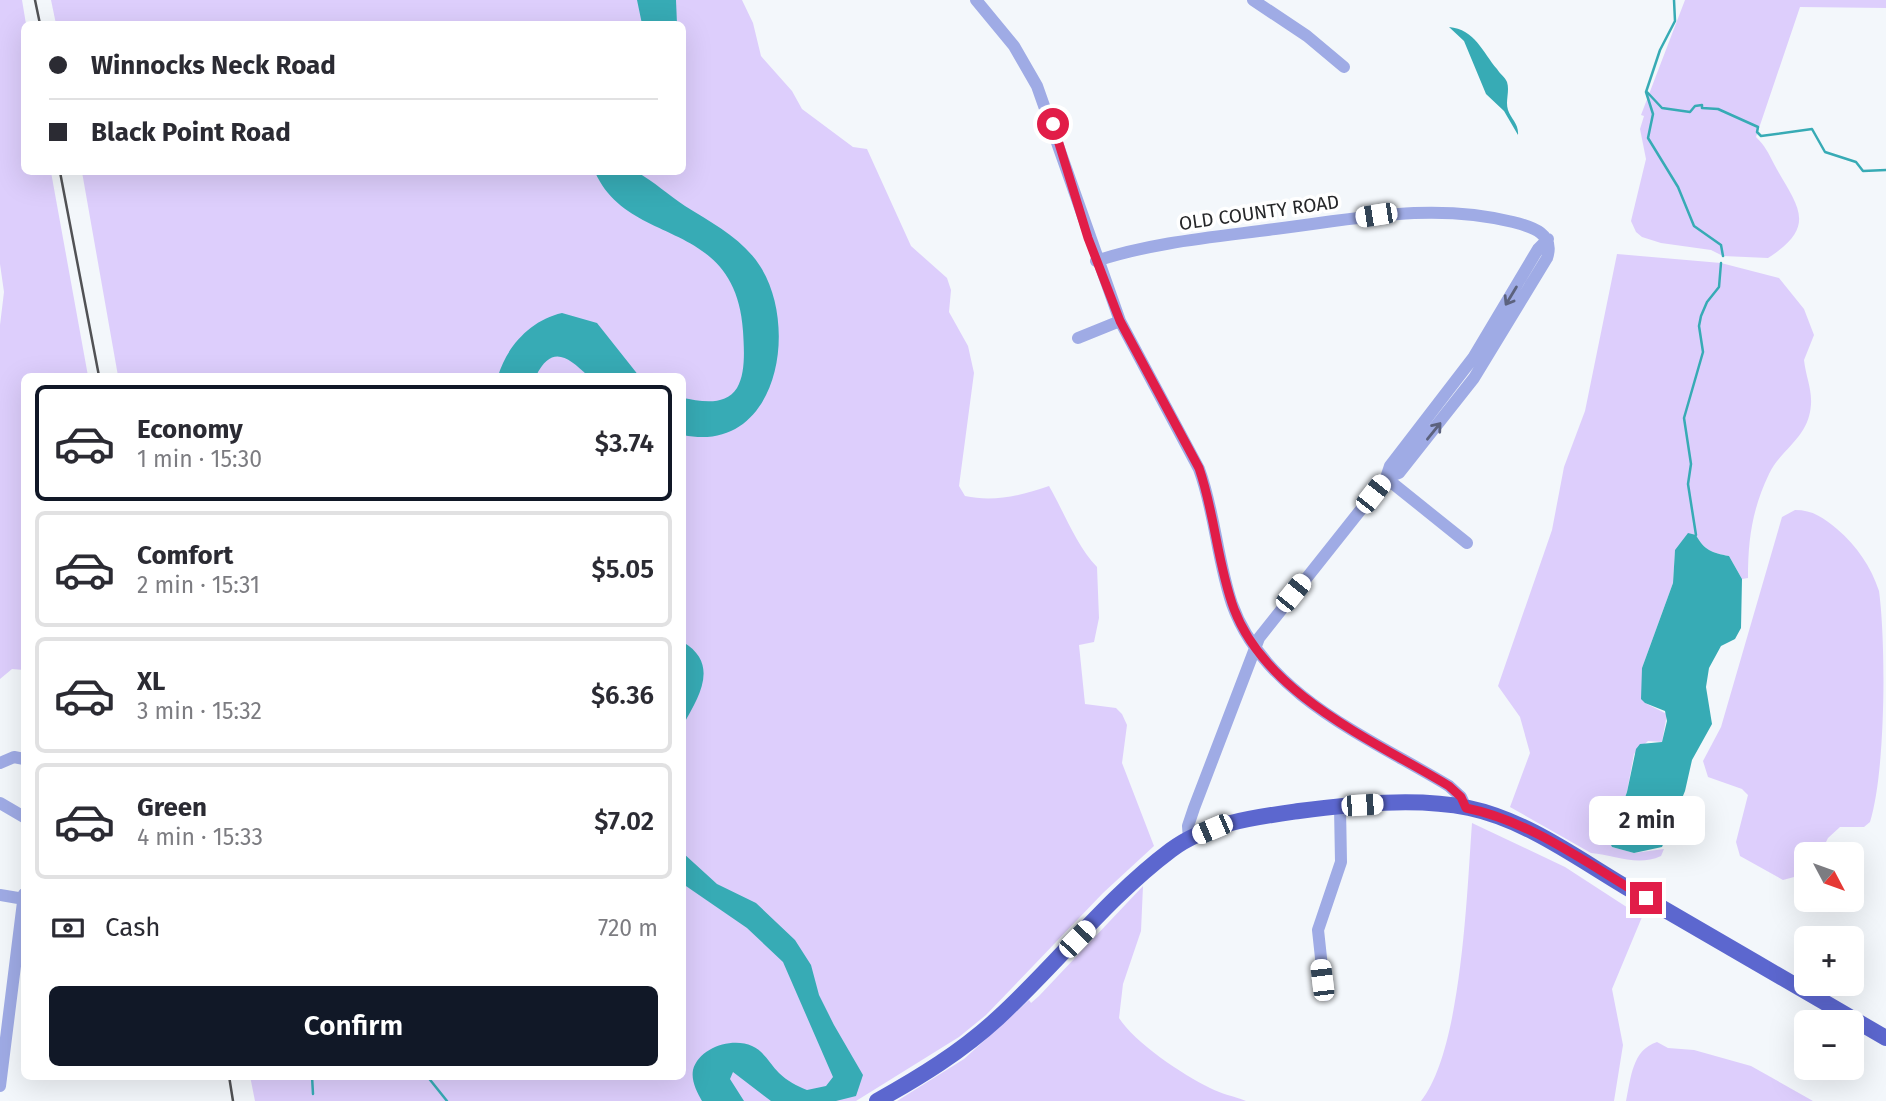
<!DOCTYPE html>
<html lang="en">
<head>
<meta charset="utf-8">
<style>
  body { margin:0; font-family:"Fira Sans",sans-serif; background:#f7f7f7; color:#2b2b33; height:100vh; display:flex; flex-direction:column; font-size:26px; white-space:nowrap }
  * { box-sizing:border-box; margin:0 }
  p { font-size:23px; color:#7c7c81 }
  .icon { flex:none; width:38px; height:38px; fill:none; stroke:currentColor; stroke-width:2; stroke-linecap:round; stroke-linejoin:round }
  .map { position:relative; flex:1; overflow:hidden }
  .sheet { position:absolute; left:21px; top:373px; width:665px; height:707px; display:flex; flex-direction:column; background:#fff; border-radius:10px; box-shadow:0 7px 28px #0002 }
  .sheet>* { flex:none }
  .guide { position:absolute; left:21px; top:21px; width:665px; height:154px; border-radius:10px; box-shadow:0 7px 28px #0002; display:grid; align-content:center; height:154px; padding:0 28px; background:#fff }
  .needle { width:46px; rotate:131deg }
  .fabs { position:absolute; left:1794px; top:842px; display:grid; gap:14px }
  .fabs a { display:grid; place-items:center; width:70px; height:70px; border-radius:10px; background:#fff; box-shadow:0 7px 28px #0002; font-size:35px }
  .end { position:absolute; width:32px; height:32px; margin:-16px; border:9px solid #e11d48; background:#fff; box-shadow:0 0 0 4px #fff }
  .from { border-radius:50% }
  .bubble { position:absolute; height:49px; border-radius:10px; background:#fff; box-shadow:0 7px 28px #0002; font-size:23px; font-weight:600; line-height:49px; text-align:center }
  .car { position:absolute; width:21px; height:42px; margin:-21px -10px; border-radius:9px; box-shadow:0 0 5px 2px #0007; background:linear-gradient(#fff 24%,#345 0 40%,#fff 0 76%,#345 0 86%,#fff 0) }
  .guide b { display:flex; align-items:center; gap:24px; height:66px; font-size:26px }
  .guide b+b { border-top:2px solid #e1e1e2 }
  .guide i { width:18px; height:18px; background:#2b2b33 }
  ul { padding:12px 0 0; list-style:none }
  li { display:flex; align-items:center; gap:21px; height:116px; margin:0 14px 10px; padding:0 14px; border:4px solid #e1e1e2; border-radius:10px }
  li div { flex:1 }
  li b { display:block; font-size:26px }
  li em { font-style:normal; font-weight:600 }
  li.current { border-color:#111827 }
  li>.icon { width:63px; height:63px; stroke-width:1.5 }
  .pay { display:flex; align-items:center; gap:18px; height:77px; padding:0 28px; font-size:26px }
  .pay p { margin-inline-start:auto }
  .cta { display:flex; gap:14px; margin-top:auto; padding:14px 28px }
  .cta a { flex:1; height:80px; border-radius:10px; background:#111827; color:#fff; font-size:28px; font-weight:600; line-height:80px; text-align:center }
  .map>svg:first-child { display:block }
  .green { fill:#ddcefc }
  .water { fill:#37abb5 }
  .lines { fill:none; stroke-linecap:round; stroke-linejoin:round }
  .stream { stroke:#37abb5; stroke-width:2.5 }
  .minor { stroke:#9fabe5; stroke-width:12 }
  .major { stroke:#5c67cf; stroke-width:16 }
  .rail { stroke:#515255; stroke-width:2.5 }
  .oneway { stroke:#5c627e }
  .route { stroke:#e11d48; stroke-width:9 }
  .labels { text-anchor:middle; stroke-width:7; stroke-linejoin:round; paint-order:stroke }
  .street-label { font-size:19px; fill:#262729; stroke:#fff }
</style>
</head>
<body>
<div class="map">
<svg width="1886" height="1101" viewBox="0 0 1886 1101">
  <rect width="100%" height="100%" fill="#f3f7fb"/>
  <!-- green -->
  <path class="green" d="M0,0H22L26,24L24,172H51L88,376H24V670L12,669L0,679V325L4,292L0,264Z
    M51,0H742L753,23L761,56L792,91L802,109L853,147L867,149L911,246L947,278L951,290L949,312L968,346L974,373L959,486L965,496C993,502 1021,496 1049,486C1064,512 1076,545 1097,567L1099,618L1094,642L1079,645L1085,704L1116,708L1122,714L1127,725L1122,763L1154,846L1103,893L986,1015L959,1037L856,1101H255L250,1076H682V376H118L82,172H682V24H56Z
    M1685,0H1886V8L1800,7L1756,137C1765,146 1768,152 1774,164C1796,205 1820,225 1768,258L1723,256L1711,250L1661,243L1642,237L1636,232L1631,221L1646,159L1640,129L1644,116L1641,115Z
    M1617,254L1721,263L1779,278L1804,309L1814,335L1804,360C1806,379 1814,392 1810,412C1805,439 1780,451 1769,474C1752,510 1748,539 1748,578L1742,579L1729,556C1712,553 1704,550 1696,535L1675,550L1673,583L1642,668L1645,703L1667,714L1662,742L1648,741L1634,754L1627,792L1609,841L1612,847L1634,853L1664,849L1661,856C1637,867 1615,855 1591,853L1510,807L1530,753L1520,717L1498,686L1552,530L1564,467L1585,411Z
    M1795,510C1813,510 1824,518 1837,529C1857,546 1871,567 1879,591C1886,642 1886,771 1870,822L1864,827H1840L1828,838L1820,854H1806L1805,874L1783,880L1740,856L1736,842L1748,795L1742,789L1708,777L1703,761L1721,727L1782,517Z
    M1472,823L1565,867L1642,917L1612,989L1623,1045L1614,1101H1421C1462,1050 1467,890 1472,823Z
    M1143,886L1141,931L1123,984L1119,1018C1134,1042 1183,1075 1210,1088C1221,1094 1234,1096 1246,1101H897L964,1059L1029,1000L1031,1003L1039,996Z
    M1657,1042L1668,1048L1694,1050L1751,1066L1813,1101H1626C1631,1078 1632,1050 1657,1042Z"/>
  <!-- water -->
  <path class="water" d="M637,0H676L677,24H642Z
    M1449,27C1475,29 1483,53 1497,69C1500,74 1505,77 1507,82C1510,91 1505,101 1508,110C1511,119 1519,124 1518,135L1504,111L1486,94L1464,41Z
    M595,172C605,171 629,167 637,172C653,181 670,196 685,206C712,223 743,239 760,266C800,328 777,455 683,435V398C700,401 725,407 737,388C746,373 744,348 743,331C735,216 629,249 595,172Z
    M562,313L597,323L639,376H588C568,357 552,344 536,376H498C507,346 531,320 562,313Z
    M1688,533L1696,535C1704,550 1712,553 1729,556L1742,579L1741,628L1735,639L1721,646L1709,668L1706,687L1712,724L1692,760L1685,791L1662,847L1634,853L1612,847L1609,841L1627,792L1636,749L1640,744L1662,742L1667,721L1665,711L1645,703L1641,699L1642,668L1673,583L1675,550Z
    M683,642C720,664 699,697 683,725Z
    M683,853L717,884L756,903L795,940L811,965L819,995L834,1025L863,1075L856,1096L836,1101H771L733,1072L730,1079L744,1101H702C697,1092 691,1081 693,1070C699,1047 733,1037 752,1046C764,1051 770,1064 779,1073C787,1081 797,1086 807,1090L826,1086L833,1077L783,962L747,928L683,884Z"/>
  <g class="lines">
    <!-- stream -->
    <path class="stream" d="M1674,0L1675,21L1660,50L1646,92L1653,114L1648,138L1678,187L1694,226L1721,245L1723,256
      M1647,92L1662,108L1690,112L1695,106L1702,105V108L1718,109L1758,127L1757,132L1761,136L1812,129L1825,152L1856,162L1863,171L1886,170
      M1696,535L1688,484L1691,464L1684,418L1703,352L1699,326L1701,316L1707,302L1719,287L1721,263
      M312,1076L313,1094
      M427,1076L447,1101"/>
    <!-- minor -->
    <path class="minor" d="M976,0L1014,46L1037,86L1120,321L1199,469C1215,512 1217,560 1232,604C1265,696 1370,738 1449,786L1461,797L1466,808
      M1253,0L1307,36L1344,67
      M1096,261C1154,242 1215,237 1275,229C1356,219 1432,202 1513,222C1533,227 1555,234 1547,258L1474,378L1399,473L1386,478
      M1078,338L1120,321
      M1386,478L1467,543
      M0,763L14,757L24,759
      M0,803L24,817
      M1189,839L1188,826L1194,808L1259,638L1386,478L1390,466L1473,358L1538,249L1548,239
      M0,895L24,899
      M1325,995L1318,930L1341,862L1340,807
      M0,1086L24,894"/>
    <!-- major -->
    <path class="major" d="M877,1101C920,1077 961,1052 998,1018C1057,964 1107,898 1171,850C1207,823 1256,817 1299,811C1354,804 1415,797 1469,808C1526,820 1577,858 1626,887C1713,937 1799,988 1886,1038"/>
    <!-- rail -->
    <path class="rail" d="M35,0L40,24
      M60,172L99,376
      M229,1076L233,1101"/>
  </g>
  <!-- one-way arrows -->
  <defs><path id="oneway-shaft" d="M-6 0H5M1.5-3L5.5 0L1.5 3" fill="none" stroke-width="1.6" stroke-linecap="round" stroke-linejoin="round" transform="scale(1.75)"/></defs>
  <g class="oneway">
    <use href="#oneway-shaft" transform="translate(1511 296) rotate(121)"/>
    <use href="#oneway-shaft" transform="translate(1434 431) rotate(-51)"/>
  </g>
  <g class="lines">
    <!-- route -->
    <path class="route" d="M1053,124L1088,238L1120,321L1199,468C1215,514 1217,563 1234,609C1267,696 1373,740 1449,786L1461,797L1466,808C1531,821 1589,865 1646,898"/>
  </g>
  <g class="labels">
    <!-- street labels -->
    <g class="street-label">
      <text transform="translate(1259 212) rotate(-8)" y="7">OLD COUNTY ROAD</text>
    </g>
  </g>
</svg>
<div class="fabs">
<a><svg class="needle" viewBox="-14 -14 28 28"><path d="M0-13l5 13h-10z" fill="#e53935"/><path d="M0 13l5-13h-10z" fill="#7c7c81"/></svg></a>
<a>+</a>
<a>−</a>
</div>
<i class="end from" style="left:1053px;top:124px"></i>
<i class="end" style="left:1646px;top:898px"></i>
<div class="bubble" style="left:1589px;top:796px;width:116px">2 min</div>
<i class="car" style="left:1376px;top:215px;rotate:261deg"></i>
<i class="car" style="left:1373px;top:494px;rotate:38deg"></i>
<i class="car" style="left:1293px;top:593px;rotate:39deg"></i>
<i class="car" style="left:1362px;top:805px;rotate:86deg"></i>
<i class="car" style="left:1212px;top:829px;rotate:247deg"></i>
<i class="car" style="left:1077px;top:939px;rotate:44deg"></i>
<i class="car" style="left:1322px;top:980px;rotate:353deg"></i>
<div class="guide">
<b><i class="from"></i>Winnocks Neck Road</b>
<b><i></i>Black Point Road</b>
</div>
<section class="sheet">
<ul>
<li class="current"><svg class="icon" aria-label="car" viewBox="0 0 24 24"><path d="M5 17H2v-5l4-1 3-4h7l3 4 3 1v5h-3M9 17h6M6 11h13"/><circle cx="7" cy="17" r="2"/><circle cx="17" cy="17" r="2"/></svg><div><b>Economy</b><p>1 min · 15:30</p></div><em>$3.74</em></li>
<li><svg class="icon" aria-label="car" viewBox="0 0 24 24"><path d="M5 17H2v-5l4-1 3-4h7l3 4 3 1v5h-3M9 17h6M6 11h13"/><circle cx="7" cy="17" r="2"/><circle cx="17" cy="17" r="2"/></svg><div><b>Comfort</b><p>2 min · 15:31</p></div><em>$5.05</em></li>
<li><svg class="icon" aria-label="car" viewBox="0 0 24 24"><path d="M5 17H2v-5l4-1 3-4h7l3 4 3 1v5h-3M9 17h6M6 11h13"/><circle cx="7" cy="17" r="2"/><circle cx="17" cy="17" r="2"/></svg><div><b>XL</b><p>3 min · 15:32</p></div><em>$6.36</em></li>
<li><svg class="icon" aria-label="car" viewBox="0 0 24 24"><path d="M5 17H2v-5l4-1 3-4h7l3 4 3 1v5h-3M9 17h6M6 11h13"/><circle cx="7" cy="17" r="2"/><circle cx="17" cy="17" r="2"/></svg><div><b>Green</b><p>4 min · 15:33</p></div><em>$7.02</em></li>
</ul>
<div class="pay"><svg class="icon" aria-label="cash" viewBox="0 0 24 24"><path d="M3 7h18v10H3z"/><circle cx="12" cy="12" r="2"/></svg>Cash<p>720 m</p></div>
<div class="cta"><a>Confirm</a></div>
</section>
</div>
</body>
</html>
